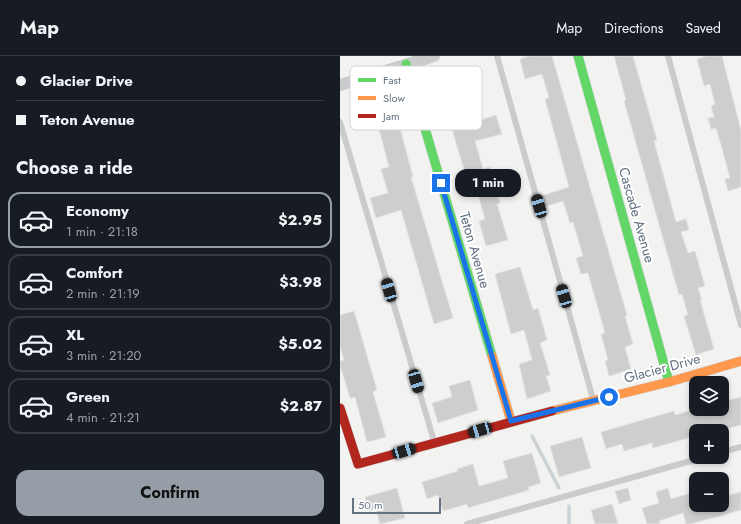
<!DOCTYPE html>
<html lang="en">
<head>
<meta charset="utf-8">
<style>
  body { margin:0; font-family:Jost,sans-serif; background:#20242c; color:#f1f3f6; height:100vh; display:flex; flex-direction:column; font-size:15px; white-space:nowrap }
  * { box-sizing:border-box; margin:0 }
  p { font-size:13px; color:#9ea1a6 }
  .icon { flex:none; width:22px; height:22px; fill:none; stroke:currentColor; stroke-width:2; stroke-linecap:round; stroke-linejoin:round }
  .map { position:relative; flex:1; overflow:hidden }
  .panel { display:flex; flex-direction:column; background:#171b24; width:340px }
  .panel>* { flex:none }
  .top-card { display:grid; align-content:center; height:88px; padding:0 16px; background:#171b24 }
  .tools { position:absolute; left:349px; top:320px; display:grid; gap:8px }
  .tools a { display:grid; place-items:center; width:40px; height:40px; border-radius:8px; background:#171b24; box-shadow:0 2px 6px #0003; font-size:20px }
  .scale { position:absolute; left:12px; bottom:10px; width:89px; box-sizing:border-box; padding-left:4px; border:2px solid #637180; border-top:0; font-size:11px; line-height:14px; white-space:nowrap; color:#637180; -webkit-text-stroke:3px #fff; paint-order:stroke }
  .end { position:absolute; width:18px; height:18px; margin:-9px; border:5px solid #1a73e8; background:#fff; box-shadow:0 0 0 2px #fff }
  .from { border-radius:50% }
  .bubble { position:absolute; height:28px; border-radius:12px; background:#171b24; box-shadow:0 2px 6px #0003; font-size:13px; font-weight:700; line-height:28px; text-align:center }
  .car { position:absolute; width:12px; height:24px; margin:-12px -6px; border-radius:5px; box-shadow:0 0 3px 1px #0007; background:linear-gradient(#222 24%,#8ab4d8 0 40%,#222 0 76%,#8ab4d8 0 86%,#222 0) }
  .top-card b { display:flex; align-items:center; gap:14px; height:38px; font-size:15px }
  .top-card b+b { border-top:1px solid #363941 }
  .top-card i { width:10px; height:10px; background:#f1f3f6 }
  ul { padding:0; list-style:none }
  li { display:flex; align-items:center; gap:12px; height:56px; margin:0 8px 6px; padding:0 8px; border:2px solid #363941; border-radius:12px }
  li div { flex:1 }
  li b { display:block; font-size:15px }
  li em { font-style:normal; font-weight:700 }
  li.current { border-color:#959ea7 }
  li>.icon { width:36px; height:36px; stroke-width:1.5 }
  h2 { padding:0 16px; font-size:18px; line-height:48px }
  .primary-button { display:flex; gap:8px; margin-top:auto; padding:8px 16px }
  .primary-button a { flex:1; height:46px; border-radius:12px; background:#959ea7; color:#111; font-size:16px; font-weight:700; line-height:46px; text-align:center }
  header { display:flex; align-items:center; gap:24px; box-sizing:border-box; height:56px; padding:0 20px; background:#171b24; border-bottom:1px solid #363941 }
  header strong { font-size:19px }
  nav { display:flex; gap:22px; margin-inline-start:auto; font-size:14px }
  main { display:flex; flex:1; min-height:0 }
  .map>svg:first-child { display:block }
  .lines { fill:none; stroke-linecap:round; stroke-linejoin:round }
  .stream { stroke:#cbd2d5; stroke-width:3.5 }
  .building { fill:#cdcecd; stroke:#e2e2e0 }
  .fast-casing { stroke:#d0d1d1; stroke-width:10 }
  .slow-casing { stroke:#d0d1d1; stroke-width:10 }
  .jam-casing { stroke:#d0d1d1; stroke-width:10 }
  .lane { stroke:#cacbcc; stroke-width:6 }
  .street { stroke:#cacbcc; stroke-width:12 }
  .fast { stroke:#63d668; stroke-width:9 }
  .slow { stroke:#ff974d; stroke-width:9 }
  .jam { stroke:#b3261e; stroke-width:9 }
  .route { stroke:#1a73e8; stroke-width:5 }
  .labels { text-anchor:middle; stroke-width:4; stroke-linejoin:round; paint-order:stroke }
  .street-label { font-size:14px; fill:#637180; stroke:#fff }
  .key { fill:#fff; stroke:#d0d4d9; stroke-width:1 }
  .key-label { font-size:11px; fill:#637180 }
</style>
</head>
<body>
<header>
<strong>Map</strong>
<nav><a>Map</a><a>Directions</a><a>Saved</a></nav>
</header>
<main>
<section class="panel">
<div class="top-card">
<b><i class="from"></i>Glacier Drive</b>
<b><i></i>Teton Avenue</b>
</div>
<h2>Choose a ride</h2>
<ul>
<li class="current"><svg class="icon" aria-label="car" viewBox="0 0 24 24"><path d="M5 17H2v-5l4-1 3-4h7l3 4 3 1v5h-3M9 17h6M6 11h13"/><circle cx="7" cy="17" r="2"/><circle cx="17" cy="17" r="2"/></svg><div><b>Economy</b><p>1 min · 21:18</p></div><em>$2.95</em></li>
<li><svg class="icon" aria-label="car" viewBox="0 0 24 24"><path d="M5 17H2v-5l4-1 3-4h7l3 4 3 1v5h-3M9 17h6M6 11h13"/><circle cx="7" cy="17" r="2"/><circle cx="17" cy="17" r="2"/></svg><div><b>Comfort</b><p>2 min · 21:19</p></div><em>$3.98</em></li>
<li><svg class="icon" aria-label="car" viewBox="0 0 24 24"><path d="M5 17H2v-5l4-1 3-4h7l3 4 3 1v5h-3M9 17h6M6 11h13"/><circle cx="7" cy="17" r="2"/><circle cx="17" cy="17" r="2"/></svg><div><b>XL</b><p>3 min · 21:20</p></div><em>$5.02</em></li>
<li><svg class="icon" aria-label="car" viewBox="0 0 24 24"><path d="M5 17H2v-5l4-1 3-4h7l3 4 3 1v5h-3M9 17h6M6 11h13"/><circle cx="7" cy="17" r="2"/><circle cx="17" cy="17" r="2"/></svg><div><b>Green</b><p>4 min · 21:21</p></div><em>$2.87</em></li>
</ul>
<div class="primary-button"><a>Confirm</a></div>
</section>
<div class="map">
<svg width="401" height="468" viewBox="0 0 401 468">
  <rect width="100%" height="100%" fill="#f2f3f0"/>
  <g class="lines">
    <!-- stream -->
    <path class="stream" d="M192,380L219,432
      M229,450V468"/>
  </g>
  <!-- building -->
  <path class="building" d="M189,0H212L287,259L285,260L293,288L285,291L291,313L269,320L265,305L268,304L261,278L265,277L248,217L241,218L236,202L243,200L233,166L230,167L223,145L204,151L201,140L229,131L205,43L209,42L202,18L185,23L180,3Z
    M274,0H293L317,84L314,85L336,166L346,163L349,174L341,176L348,197L355,195L365,230L358,232L362,244H360L374,293L356,299L344,260L348,259L342,238L339,239L284,45L286,44Z
    M367,0H382L401,74V131L388,135L385,123L390,122L383,96L376,72L371,73L368,62L374,61L371,50L375,48L370,28L364,30L357,3Z
    M52,41L73,121H71L113,262L94,268L61,154L36,162L30,142L48,137L41,113L49,111L32,46Z
    M156,59L162,78L135,85L143,113L150,111L160,147L157,148L168,184L146,190L139,165L145,163L136,132L130,134L112,73Z
    M180,211L193,254L198,252L207,284L200,287L210,319L206,320L211,335L187,343L179,308L192,304L184,274L171,278L155,218Z
    M14,255L37,334L33,336L46,381L27,386L15,341L10,342L0,309V305L4,304L0,290V259Z
    M130,324L138,354L98,367L92,347L112,341L109,330Z
    M401,341V369L378,375H356V380L313,392L312,387L284,395L282,388L266,393L261,376L334,355L335,359L355,353H382V346Z
    M242,381L251,412L219,421L210,390Z
    M192,397L201,427L188,431L189,434L128,452L127,448L103,455L98,439L87,443L82,426L118,415L117,413L133,408L139,430L168,422L163,405Z
    M57,432L65,462L40,468L36,453L29,455L25,441Z
    M288,432L291,444L279,448L275,435Z
    M328,432L331,443L351,437L354,449H382V441L401,436V454L351,468H346L343,457L319,465L320,468H307L302,452L319,447L316,436Z
    M272,448L278,468H255L251,454Z"/>
  <g class="lines">
    <defs>
      <path id="fast" d="M238,0L329,326
        M66,8L152,300"/>
      <path id="slow" d="M152,300L171,365
        M212,355L329,326L401,305"/>
      <path id="jam" d="M0,352L18,408L212,355"/>
    </defs>
    <!-- fast casing -->
    <use href="#fast" class="fast-casing"/>
    <!-- slow casing -->
    <use href="#slow" class="slow-casing"/>
    <!-- jam casing -->
    <use href="#jam" class="jam-casing"/>
    <!-- lane -->
    <path class="lane" d="M157,0L253,343
      M328,0L401,269
      M0,66L94,385
      M382,396L401,391
      M127,468L365,401"/>
    <!-- street -->
    <path class="street" d="M0,29L94,0"/>
    <!-- fast -->
    <use href="#fast" class="fast"/>
    <!-- slow -->
    <use href="#slow" class="slow"/>
    <!-- jam -->
    <use href="#jam" class="jam"/>
  </g>
  <g class="lines">
    <!-- route -->
    <path class="route" d="M101,127L171,365L269,341"/>
  </g>
  <g class="labels">
    <!-- street labels -->
    <g class="street-label">
      <text transform="translate(297 159) rotate(74)" y="5">Cascade Avenue</text>
      <text transform="translate(135 194) rotate(74)" y="5">Teton Avenue</text>
      <text transform="translate(322 312) rotate(-15)" y="5">Glacier Drive</text>
    </g>
  </g>
  <!-- legend -->
  <rect x="10" y="10" width="132" height="64" rx="6" class="key"/>
  <rect x="18" y="22" width="18" height="4" fill="#63d668"/>
  <rect x="18" y="40" width="18" height="4" fill="#ff974d"/>
  <rect x="18" y="58" width="18" height="4" fill="#b3261e"/>
  <g class="key-label">
    <text x="43" y="28">Fast</text>
    <text x="43" y="46">Slow</text>
    <text x="43" y="64">Jam</text>
  </g>
</svg>
<div class="tools">
<a><svg class="icon" aria-label="layers" viewBox="0 0 24 24"><path d="M12 4l9 5-9 5-9-5zM3 14l9 5 9-5"/></svg></a>
<a>+</a>
<a>−</a>
</div>
<div class="scale">50 m</div>
<i class="end from" style="left:269px;top:341px"></i>
<i class="end" style="left:101px;top:127px"></i>
<div class="bubble" style="left:115px;top:113px;width:66px">1 min</div>
<i class="car" style="left:199px;top:150px;rotate:344deg"></i>
<i class="car" style="left:49px;top:234px;rotate:344deg"></i>
<i class="car" style="left:224px;top:240px;rotate:344deg"></i>
<i class="car" style="left:76px;top:325px;rotate:164deg"></i>
<i class="car" style="left:140px;top:374px;rotate:254deg"></i>
<i class="car" style="left:64px;top:395px;rotate:74deg"></i>
</div>
</main>
</body>
</html>
